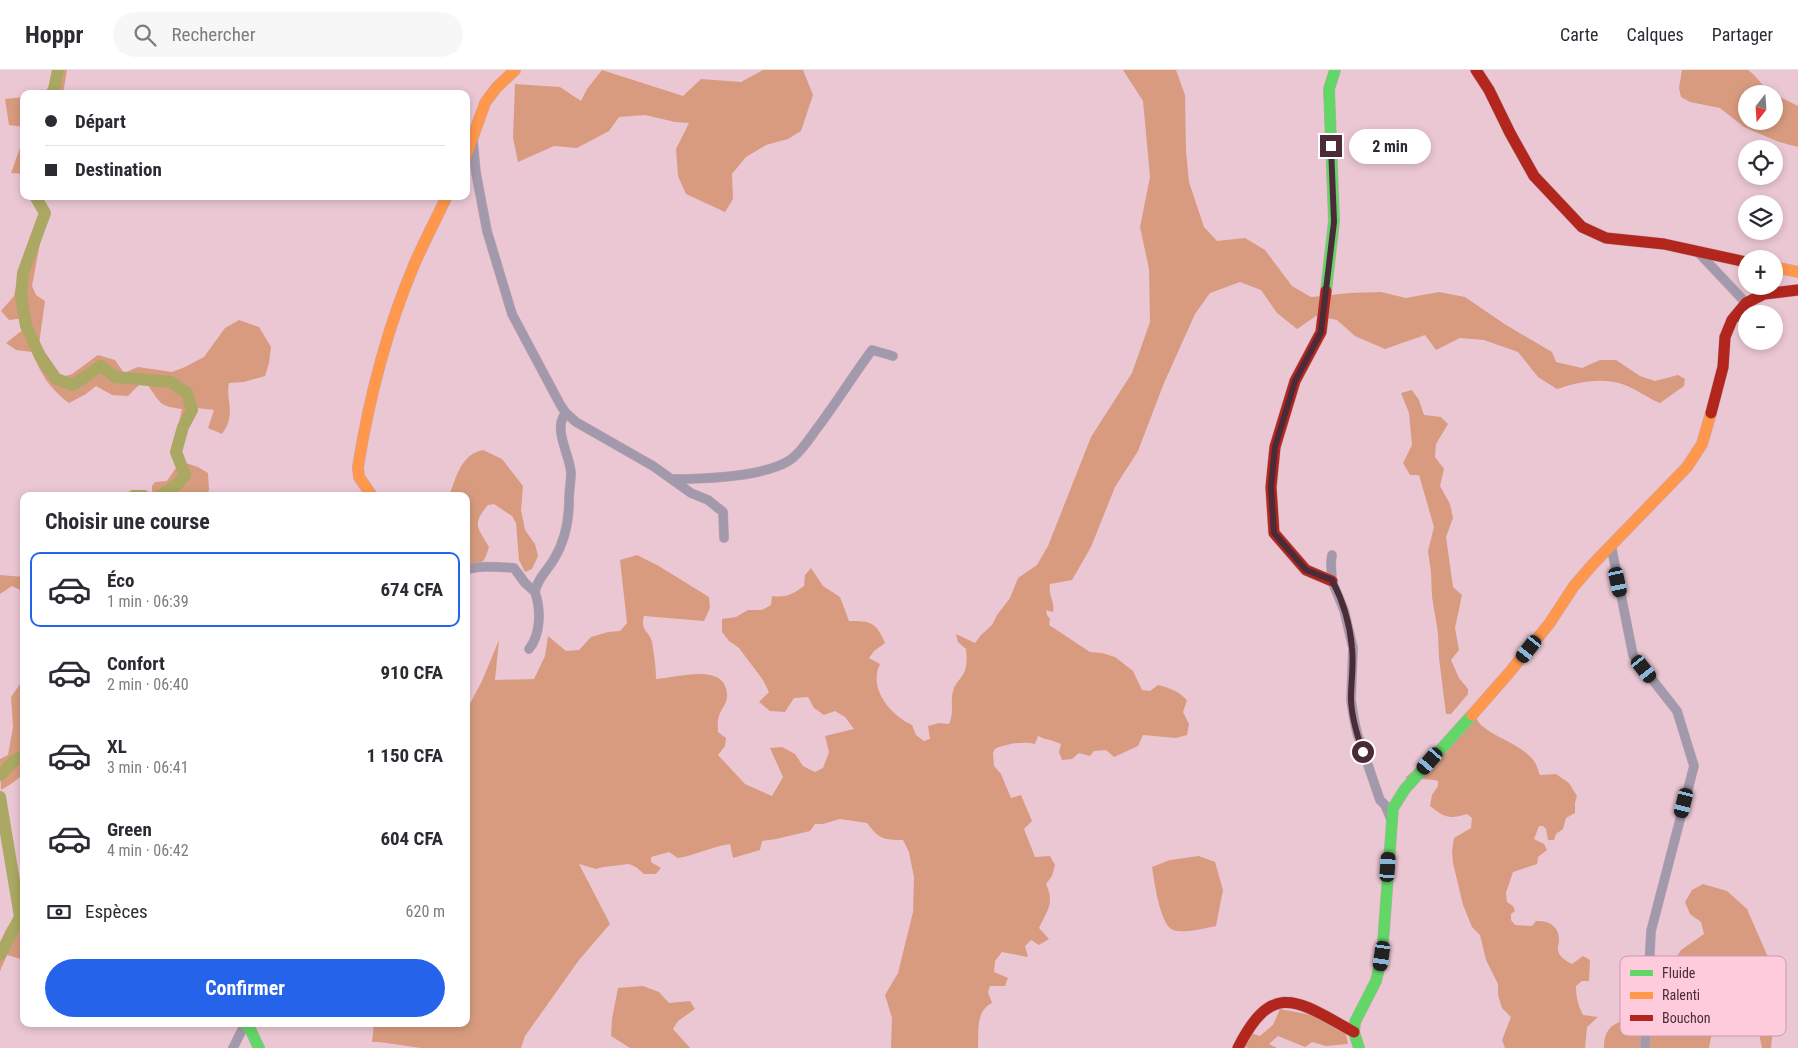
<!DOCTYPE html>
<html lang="fr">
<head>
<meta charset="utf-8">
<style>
  body { margin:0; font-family:"Roboto Condensed",sans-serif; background:#f7f7f7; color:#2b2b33; height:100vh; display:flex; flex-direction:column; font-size:19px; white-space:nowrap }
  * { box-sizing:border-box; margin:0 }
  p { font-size:16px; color:#7c7c81 }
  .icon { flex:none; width:28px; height:28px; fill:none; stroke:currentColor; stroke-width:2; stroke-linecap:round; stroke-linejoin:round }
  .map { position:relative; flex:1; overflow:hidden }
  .drawer { position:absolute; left:20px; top:422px; width:450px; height:535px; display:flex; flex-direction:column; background:#fff; border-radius:10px; box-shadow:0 2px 8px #0003 }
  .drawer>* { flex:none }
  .guide { position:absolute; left:20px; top:20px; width:450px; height:110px; border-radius:10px; box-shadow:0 2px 8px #0003; display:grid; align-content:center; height:110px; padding:0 25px; background:#fff }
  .needle { width:32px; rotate:197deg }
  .tools { position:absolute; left:1738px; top:15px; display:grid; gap:10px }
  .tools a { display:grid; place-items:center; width:45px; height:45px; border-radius:50%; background:#fff; box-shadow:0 2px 8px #0003; font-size:25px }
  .end { position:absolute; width:22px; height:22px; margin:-11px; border:6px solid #4c2b38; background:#fff; box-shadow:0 0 0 2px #fff }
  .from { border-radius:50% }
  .bubble { position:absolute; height:35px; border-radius:18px; background:#fff; box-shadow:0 2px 8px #0003; font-size:16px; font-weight:700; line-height:35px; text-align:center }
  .car { position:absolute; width:15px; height:30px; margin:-15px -8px; border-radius:6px; box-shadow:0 0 4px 1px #0007; background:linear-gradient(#222 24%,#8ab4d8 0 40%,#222 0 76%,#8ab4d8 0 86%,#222 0) }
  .guide b { display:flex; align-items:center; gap:18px; height:48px; font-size:19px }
  .guide b+b { border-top:1px solid #e1e1e2 }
  .guide i { width:12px; height:12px; background:#2b2b33 }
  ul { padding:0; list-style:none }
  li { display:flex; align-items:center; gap:15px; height:75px; margin:0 10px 8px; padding:0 15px; border:2px solid transparent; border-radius:10px }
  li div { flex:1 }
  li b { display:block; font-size:19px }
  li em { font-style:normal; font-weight:700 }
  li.current { border-color:#2563eb }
  li>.icon { width:45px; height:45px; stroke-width:1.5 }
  h2 { padding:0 25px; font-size:22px; line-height:60px }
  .pay { display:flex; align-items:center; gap:12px; height:55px; padding:0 25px; font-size:19px }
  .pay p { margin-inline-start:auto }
  .button { display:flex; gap:10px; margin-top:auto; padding:10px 25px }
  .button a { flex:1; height:58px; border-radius:30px; background:#2563eb; color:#fff; font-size:20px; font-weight:700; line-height:58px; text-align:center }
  header { display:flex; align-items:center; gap:30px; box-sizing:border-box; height:70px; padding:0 25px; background:#fff; border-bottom:1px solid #e1e1e2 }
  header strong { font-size:24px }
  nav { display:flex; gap:28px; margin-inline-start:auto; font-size:18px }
  .search { width:350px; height:45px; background:#f7f7f7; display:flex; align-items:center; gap:12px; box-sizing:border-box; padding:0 18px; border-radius:28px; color:#7c7c81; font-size:19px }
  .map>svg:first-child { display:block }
  .forest { fill:#d89b7f }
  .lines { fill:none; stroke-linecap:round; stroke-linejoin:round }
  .river { stroke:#aba863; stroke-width:12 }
  .street-casing { stroke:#c6a7b2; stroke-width:10 }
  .fast-casing { stroke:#c6a7b2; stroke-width:12 }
  .slow-casing { stroke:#c6a7b2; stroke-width:12 }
  .jam-casing { stroke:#c6a7b2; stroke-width:12 }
  .street { stroke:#a399ac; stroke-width:9 }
  .fast { stroke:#63d668; stroke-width:11 }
  .slow { stroke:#ff974d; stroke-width:11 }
  .jam { stroke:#b3261e; stroke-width:11 }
  .route { stroke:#4c2b38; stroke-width:6 }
  .key { fill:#fecbdd; stroke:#c99bac; stroke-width:1 }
  .key-label { font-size:14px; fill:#4c2b38 }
</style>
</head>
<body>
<header>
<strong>Hoppr</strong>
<div class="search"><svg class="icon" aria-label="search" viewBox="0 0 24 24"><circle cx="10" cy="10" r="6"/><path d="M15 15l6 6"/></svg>Rechercher</div>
<nav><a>Carte</a><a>Calques</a><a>Partager</a></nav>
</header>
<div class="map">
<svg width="1798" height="978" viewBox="0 0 1798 978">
  <rect width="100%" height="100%" fill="#ebc7d4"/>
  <!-- forest -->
  <path class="forest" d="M54,0H67L63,24H43L50,15Z
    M602,0L683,26L701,9L741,12L763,0H803L813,25L801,61L788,69L766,75L746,87L732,104L733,129L725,142L686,124L678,106L676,79L689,53L675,52L645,45L619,47L609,61L577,78L554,76L518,92L513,68L515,14L560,17L581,31L587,19Z
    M1123,0H1176L1185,25L1186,81L1189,112L1204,157L1217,171L1245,168L1265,180L1292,216L1311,227L1350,223L1381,222L1406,228L1439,222L1465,227L1506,255L1552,282L1556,292L1582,298L1600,290H1616L1640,306L1655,311L1678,305L1685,309L1684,316L1660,333C1647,328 1635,318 1622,314C1600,307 1577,312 1557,319L1538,307L1518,282L1484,270L1460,268L1436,280L1425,265L1385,279L1355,266L1337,250L1316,246L1297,259L1277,243L1261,220L1240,212L1210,223L1195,244L1164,313L1138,381L1115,417L1091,477L1072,510L1050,514C1048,526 1055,531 1053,542L1046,540L1047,545L1050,549L1049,555L1090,582L1102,583L1115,587L1133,601L1142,620L1150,621L1158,615C1170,618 1178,621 1187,630L1183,642L1189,654L1187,665L1176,668L1143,665L1138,676L1114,687L1106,680L1094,681L1090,686L1079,683L1072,689L1062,690L1059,682L1061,674C1053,670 1046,670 1038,666L1035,674C1024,671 1005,674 995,679L993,683L994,696L1001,704L1011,728L1021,725L1032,751L1024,759L1035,787L1050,786L1055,795L1052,806L1046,814C1055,833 1047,841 1039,858L1049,869L1039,875L1031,870L1025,876L1028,887L1002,882L995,891L994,902L1008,908L1005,916H990L988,922L992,933C975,941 979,963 978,978H891L892,948L885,925L898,903L913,842L914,807L909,782L903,770C883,770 879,769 867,753L840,749L823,754H815L810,761L776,769L762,771L760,780L733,788L730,774C711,777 696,785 678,788L669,782L651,787V792L661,798L656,804H644L636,797L629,794L603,797L596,799L579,794L610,854L579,890L525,966L521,978H421L379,972H372L374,954H466V641L482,611L499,570L495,610L534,609L545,586L548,566L566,581L579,580L591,567L608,562L620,561L627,553L620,490L637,485L657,495L709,527L710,538L704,551L644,546C640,562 649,560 652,572C654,584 656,597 656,609C677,608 725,592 727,624C728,633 721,639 719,646C717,651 718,657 718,662L726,668L725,676L718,685L745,714L772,726L783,707L770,678L782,677L795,684L803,696L815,702L823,698L829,682L825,666L854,659L845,647L835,641L824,645L814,638L808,627L794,628L785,642L770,641L759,632L769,622L763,610L739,578L729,571L722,562V549L736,547L748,540H762L771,535L772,526C786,528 793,524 804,516L805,505L811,498L823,516L840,527L849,551C871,551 876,552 885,573L874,581L869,588L880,594C868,618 890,645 912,655L916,665L924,671L930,669L928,656L939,653L949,654C954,640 951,640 952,627C953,614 959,612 964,603C967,596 967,587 966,579L958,572L956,564L975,573L981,565L992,555L997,545L1010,528L1018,508L1037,495L1048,476L1091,367L1132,303L1150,252L1149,199L1140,157L1150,107L1143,31Z
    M1682,0H1748C1758,7 1763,18 1773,24H1746V51H1774V24L1798,36V77L1779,72L1744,57L1720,38L1690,32L1681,27L1679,18Z
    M24,27V57L9,55L5,29Z
    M24,67V104L11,103Z
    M34,169L40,173L32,216L36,225L45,231L39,274L62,307L72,304L98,285L115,290L124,303L138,297L172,302L185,297L204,287L225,258L239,250L259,257L271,277L269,293L265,306L244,312L229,313C226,325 232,337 229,349C228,355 225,359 222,364L208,358L214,340L197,338L185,366L177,361L182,339C158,336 161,333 147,314L141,313L128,326L112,325L96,316L86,324L69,333C49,318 41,304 32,282L16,280L6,273L25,258L24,248L9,250L1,241L14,226L22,192Z
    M1412,320L1419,330L1424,345L1441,347L1448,354L1436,374L1435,387L1444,399L1440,416L1450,434L1453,448L1446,467L1453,517L1462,525L1455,558L1459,580L1451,590L1459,608L1468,619V624L1451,644H1446L1439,588L1438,563L1432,527L1431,502L1428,481L1434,457L1419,405H1410L1403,393L1412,375L1409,343L1401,323Z
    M483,380L502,389L523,416L521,440L525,460L535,474L538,486L532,499L525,502L519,490L516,453L512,446L494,434L488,435C472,454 477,457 489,477C485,490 484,494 470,497L466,494V426H449C456,408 461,384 483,380Z
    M186,393L198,397L208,403L209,420L206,426H152V416L155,412L167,411L175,399Z
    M0,505L24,507V522L12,516L0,524Z
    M24,608V704L11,714L1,720L0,689L8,685L13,657L11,627Z
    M1470,639C1476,644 1476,650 1481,655C1497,669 1521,674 1534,691C1537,695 1538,701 1540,705L1556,704L1569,713L1577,726L1575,733V743L1566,748L1563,759L1556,764L1554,770H1548L1546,759L1543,756H1539L1534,769L1544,774L1547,780L1538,787L1537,794L1513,802L1506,823L1507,832L1513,836L1515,841L1511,844V850L1515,855L1532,856L1536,851C1550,850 1560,857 1559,872C1559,875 1557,877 1558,880C1559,887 1566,891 1572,894L1583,886L1590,890L1589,911H1582L1576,916C1576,926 1578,936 1583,945L1598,947L1587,957L1585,978H1505L1502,970L1511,947L1502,938L1498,925V914L1486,890L1480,865L1472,857L1463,835L1453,793L1452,781L1454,768L1471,758L1472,748L1467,744C1449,750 1444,747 1430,736L1432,725L1438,716V711C1427,708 1416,710 1405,708C1429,687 1447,662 1470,639Z
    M1199,786L1215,792L1223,820L1216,856C1206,858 1183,864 1173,860C1160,855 1154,810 1152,797L1170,790Z
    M1703,814L1727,821L1747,839L1778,910L1766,932V946L1773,957L1771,978H1762C1758,961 1758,939 1741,930C1716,933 1713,958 1709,978H1604C1604,970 1605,963 1611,957C1614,953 1684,920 1690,919C1694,919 1699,920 1702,921C1730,926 1743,930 1749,896L1738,887C1735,888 1730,889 1726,890C1703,900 1706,916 1675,905L1674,891L1681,880L1704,864L1701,852L1690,844L1685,832L1692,820Z
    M24,841V890L7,885L0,901C0,873 0,858 24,841Z
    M643,916L659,922L669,933L690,931L695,939L678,951L673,959L690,978H630L611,966L612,949L618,918Z
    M1280,939L1343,951L1348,974L1326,976L1312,972L1305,977L1278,966L1269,974L1277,978H1248L1242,976L1248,962L1260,966L1273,955Z"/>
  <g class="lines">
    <!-- river -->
    <path class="river" d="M53,24L58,0
      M35,126L45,143L23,203L21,226L26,256L40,286L56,309L73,315L101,296L115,307L171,312L187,323L192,340L183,357L176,382L185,405L177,415L159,426
      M133,426H144
      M0,705L15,690L24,685
      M0,727L20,847L0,885"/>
    <defs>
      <path id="street" d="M473,71L476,103L487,161L512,244L561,336L566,343L576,352L653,396L691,423L708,430L723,442L724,468
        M1698,182L1746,233
        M671,409C702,409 764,407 790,390C800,383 808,371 815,361C835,335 852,307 872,280L893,286
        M1611,475L1633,585L1677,641L1694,696L1651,861L1645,978
        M1332,485L1331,492L1332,511L1344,540L1353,578L1351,630L1354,649L1357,663L1380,730L1385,735L1391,749
        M466,500C481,495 498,497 514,498L525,513L535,522C537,509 547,501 554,489C565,471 569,450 569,430C569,421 571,411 571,403C570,385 552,358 566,343
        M529,579C541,564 541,540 535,522
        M233,978L245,954"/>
      <path id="fast" d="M1326,221L1334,151L1329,19L1335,0
        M245,954L251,961L259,978
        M1359,978L1354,962L1355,952L1376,911L1382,886L1393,738L1405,719L1472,645"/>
      <path id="slow" d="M466,86L485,33L496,18L515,0
        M1774,197L1798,202
        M372,426L359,407L358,397C369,328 387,259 414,195C424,172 436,149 447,126
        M1472,645L1508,604L1549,554L1574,516L1593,494L1687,397L1702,374L1711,343"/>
      <path id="jam" d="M1476,0L1489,20L1510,63L1534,106L1582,157L1606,168L1664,174L1746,192
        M1326,221L1321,262L1295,311L1275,377L1271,417L1274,463L1306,500L1332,511
        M1711,343L1723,297L1725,267L1732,250L1746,233L1764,224L1798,220
        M1238,978C1273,908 1299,932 1354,962"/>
    </defs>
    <!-- street casing -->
    <use href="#street" class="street-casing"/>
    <!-- fast casing -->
    <use href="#fast" class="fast-casing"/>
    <!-- slow casing -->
    <use href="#slow" class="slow-casing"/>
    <!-- jam casing -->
    <use href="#jam" class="jam-casing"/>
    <!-- street -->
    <use href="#street" class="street"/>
    <!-- fast -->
    <use href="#fast" class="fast"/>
    <!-- slow -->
    <use href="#slow" class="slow"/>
    <!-- jam -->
    <use href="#jam" class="jam"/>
  </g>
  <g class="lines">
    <!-- route -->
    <path class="route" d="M1331,76L1334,152L1321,262L1295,311L1275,377L1271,417L1274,463L1306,500L1332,510C1343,531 1350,554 1352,578C1354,594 1351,611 1351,628C1351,646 1357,665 1363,682"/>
  </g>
  <!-- legend -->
  <rect x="1620" y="886" width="166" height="80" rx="8" class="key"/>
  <rect x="1630" y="900" width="23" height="6" fill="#63d668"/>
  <rect x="1630" y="922" width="23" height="7" fill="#ff974d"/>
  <rect x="1630" y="945" width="23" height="6" fill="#b3261e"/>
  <g class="key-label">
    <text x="1662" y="908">Fluide</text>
    <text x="1662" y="930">Ralenti</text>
    <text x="1662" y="953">Bouchon</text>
  </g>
</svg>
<div class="tools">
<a><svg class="needle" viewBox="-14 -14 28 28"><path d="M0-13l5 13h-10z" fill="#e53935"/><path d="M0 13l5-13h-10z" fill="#7c7c81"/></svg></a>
<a><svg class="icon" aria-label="locate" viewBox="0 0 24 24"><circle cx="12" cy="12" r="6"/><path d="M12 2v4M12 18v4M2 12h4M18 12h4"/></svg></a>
<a><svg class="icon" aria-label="layers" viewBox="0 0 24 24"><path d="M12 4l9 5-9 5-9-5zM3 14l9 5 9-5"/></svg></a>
<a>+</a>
<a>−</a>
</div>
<i class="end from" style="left:1363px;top:682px"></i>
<i class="end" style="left:1331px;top:76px"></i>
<div class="bubble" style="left:1349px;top:59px;width:82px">2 min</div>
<i class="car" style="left:1618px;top:512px;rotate:168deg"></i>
<i class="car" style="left:1529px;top:579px;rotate:218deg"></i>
<i class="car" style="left:1644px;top:599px;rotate:142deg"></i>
<i class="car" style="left:1430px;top:691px;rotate:221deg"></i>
<i class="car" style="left:1684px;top:733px;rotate:194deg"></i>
<i class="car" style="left:1388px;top:797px;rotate:4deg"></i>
<i class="car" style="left:1382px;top:886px;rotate:188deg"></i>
<div class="guide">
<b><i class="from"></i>Départ</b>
<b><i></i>Destination</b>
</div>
<section class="drawer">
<h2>Choisir une course</h2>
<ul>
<li class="current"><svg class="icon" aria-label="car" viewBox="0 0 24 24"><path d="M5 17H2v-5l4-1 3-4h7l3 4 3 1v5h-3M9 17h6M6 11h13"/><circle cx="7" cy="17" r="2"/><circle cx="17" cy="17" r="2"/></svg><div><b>Éco</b><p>1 min · 06:39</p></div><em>674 CFA</em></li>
<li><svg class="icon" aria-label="car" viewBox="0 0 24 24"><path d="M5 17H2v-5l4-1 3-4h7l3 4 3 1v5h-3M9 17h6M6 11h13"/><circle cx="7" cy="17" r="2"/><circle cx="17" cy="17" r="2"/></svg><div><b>Confort</b><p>2 min · 06:40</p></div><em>910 CFA</em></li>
<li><svg class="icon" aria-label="car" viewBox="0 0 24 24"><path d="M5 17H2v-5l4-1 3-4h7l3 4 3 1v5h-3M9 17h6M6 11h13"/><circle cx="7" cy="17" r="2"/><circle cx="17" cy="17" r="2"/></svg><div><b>XL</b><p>3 min · 06:41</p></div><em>1 150 CFA</em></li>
<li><svg class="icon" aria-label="car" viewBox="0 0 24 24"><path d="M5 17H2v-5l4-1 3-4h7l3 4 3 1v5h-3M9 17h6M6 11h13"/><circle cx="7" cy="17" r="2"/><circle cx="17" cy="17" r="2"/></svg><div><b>Green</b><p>4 min · 06:42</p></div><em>604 CFA</em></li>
</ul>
<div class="pay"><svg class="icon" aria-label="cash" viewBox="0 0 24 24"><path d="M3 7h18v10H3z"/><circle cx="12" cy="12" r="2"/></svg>Espèces<p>620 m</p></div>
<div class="button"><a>Confirmer</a></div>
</section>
</div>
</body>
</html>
